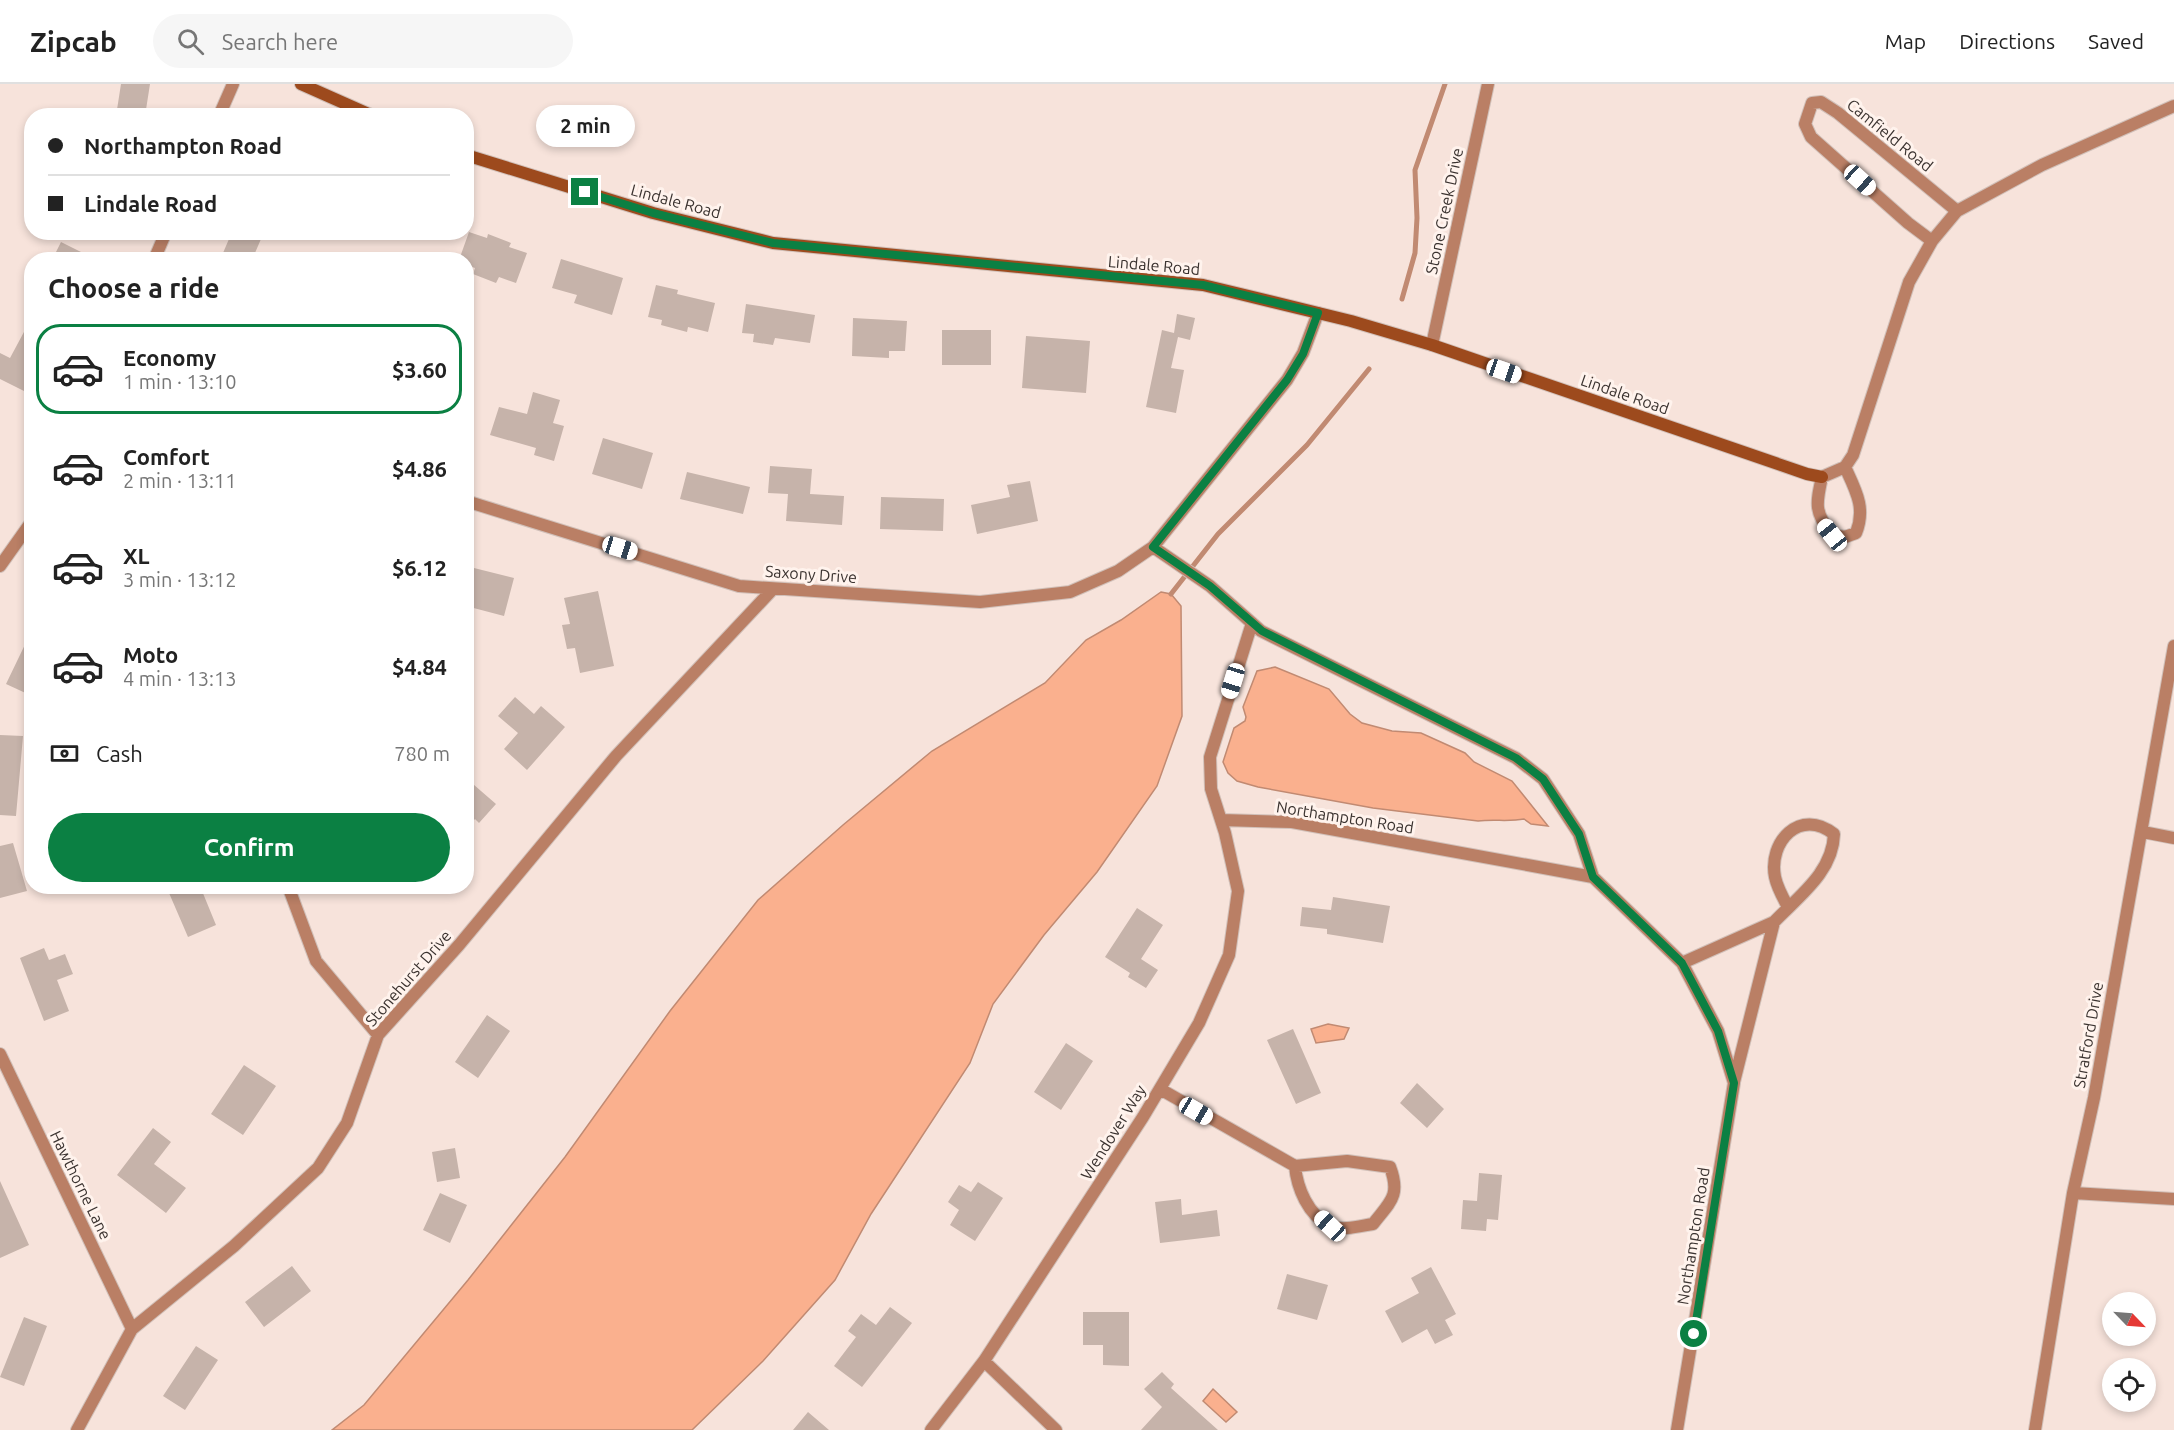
<!DOCTYPE html>
<html lang="en">
<head>
<meta charset="utf-8">
<style>
  body { margin:0; font-family:Ubuntu,sans-serif; background:#f6f6f6; color:#222; height:100vh; display:flex; flex-direction:column; font-size:22px; white-space:nowrap }
  * { box-sizing:border-box; margin:0 }
  p { font-size:20px; color:#767676 }
  .icon { flex:none; width:33px; height:33px; fill:none; stroke:currentColor; stroke-width:2; stroke-linecap:round; stroke-linejoin:round }
  .map { position:relative; flex:1; overflow:hidden }
  .drawer { position:absolute; left:24px; top:168px; width:450px; height:642px; display:flex; flex-direction:column; background:#fff; border-radius:24px; box-shadow:0 3px 9px #0003 }
  .drawer>* { flex:none }
  .hud { position:absolute; left:24px; top:24px; width:450px; height:132px; border-radius:24px; box-shadow:0 3px 9px #0003; display:grid; align-content:center; height:132px; padding:0 24px; background:#fff }
  .needle { width:39px; rotate:115deg }
  .buttons { position:absolute; left:2102px; top:1208px; display:grid; gap:12px }
  .buttons a { display:grid; place-items:center; width:54px; height:54px; border-radius:50%; background:#fff; box-shadow:0 3px 9px #0003; font-size:30px }
  .end { position:absolute; width:27px; height:27px; margin:-14px; border:8px solid #0b8043; background:#fff; box-shadow:0 0 0 3px #fff }
  .from { border-radius:50% }
  .bubble { position:absolute; height:42px; border-radius:21px; background:#fff; box-shadow:0 3px 9px #0003; font-size:20px; font-weight:700; line-height:42px; text-align:center }
  .car { position:absolute; width:18px; height:36px; margin:-18px -9px; border-radius:8px; box-shadow:0 0 4px 2px #0007; background:linear-gradient(#fff 24%,#345 0 40%,#fff 0 76%,#345 0 86%,#fff 0) }
  .hud b { display:flex; align-items:center; gap:21px; height:57px; font-size:22px }
  .hud b+b { border-top:2px solid #e0e0e0 }
  .hud i { width:15px; height:15px; background:#222 }
  ul { padding:0; list-style:none }
  li { display:flex; align-items:center; gap:18px; height:90px; margin:0 12px 9px; padding:0 12px; border:3px solid transparent; border-radius:24px }
  li div { flex:1 }
  li b { display:block; font-size:22px }
  li em { font-style:normal; font-weight:700 }
  li.selected { border-color:#0b8043 }
  li>.icon { width:54px; height:54px; stroke-width:1.5 }
  h2 { padding:0 24px; font-size:27px; line-height:72px }
  .pay { display:flex; align-items:center; gap:15px; height:66px; padding:0 24px; font-size:22px }
  .pay p { margin-inline-start:auto }
  .action { display:flex; gap:12px; margin-top:auto; padding:12px 24px }
  .action a { flex:1; height:69px; border-radius:36px; background:#0b8043; color:#fff; font-size:24px; font-weight:700; line-height:69px; text-align:center }
  header { display:flex; align-items:center; gap:36px; box-sizing:border-box; height:84px; padding:0 30px; background:#fff; border-bottom:2px solid #e0e0e0 }
  header strong { font-size:28px }
  nav { display:flex; gap:33px; margin-inline-start:auto; font-size:21px }
  .search { width:420px; height:54px; background:#f6f6f6; display:flex; align-items:center; gap:15px; box-sizing:border-box; padding:0 21px; border-radius:33px; color:#767676; font-size:22px }
  .map>svg:first-child { display:block }
  .water { fill:#fab08e; stroke:#c18a72; stroke-width:1.5 }
  .lines { fill:none; stroke-linecap:round; stroke-linejoin:round }
  .stream { stroke:#c18a72; stroke-width:5 }
  .building { fill:#c6b3aa }
  .street-casing { stroke:#d1c0b9; stroke-width:14 }
  .secondary-casing { stroke:#d1c0b9; stroke-width:14 }
  .street { stroke:#ba7f65; stroke-width:12 }
  .secondary { stroke:#9d4a1d; stroke-width:12 }
  .route { stroke:#0b8043; stroke-width:8 }
  .labels { text-anchor:middle; stroke-width:6; stroke-linejoin:round; paint-order:stroke }
  .street-label { font-size:16px; fill:#3b3330; stroke:#fff3ed }
</style>
</head>
<body>
<header>
<strong>Zipcab</strong>
<div class="search"><svg class="icon" aria-label="search" viewBox="0 0 24 24"><circle cx="10" cy="10" r="6"/><path d="M15 15l6 6"/></svg>Search here</div>
<nav><a>Map</a><a>Directions</a><a>Saved</a></nav>
</header>
<div class="map">
<svg width="2174" height="1346" viewBox="0 0 2174 1346">
  <rect width="100%" height="100%" fill="#f7e3db"/>
  <!-- water -->
  <path class="water" d="M1161,508L1171,510L1181,522L1182,632L1157,702L1097,788L1044,851L993,920L970,979L871,1130L835,1196L763,1277L692,1346H332L364,1321L468,1196L565,1073L670,927L758,816L843,741L932,667L1045,599L1086,556L1121,536Z
    M1275,583L1329,605L1350,630L1362,639L1392,647L1421,649L1465,669L1474,678L1512,697L1548,742L1531,740L1524,735C1509,738 1494,735 1478,737L1373,724L1258,703L1237,697L1228,689L1223,678L1234,644L1245,637L1246,633L1243,623L1257,587Z
    M1328,940L1349,944L1344,955L1316,959L1311,945Z
    M1213,1305L1237,1328L1226,1338L1203,1317Z"/>
  <g class="lines">
    <!-- stream -->
    <path class="stream" d="M1402,215L1415,169L1417,134L1415,86L1445,0
      M1171,510L1218,450L1307,361L1369,285"/>
  </g>
  <!-- building -->
  <path class="building" d="M121,0H150L145,32H116Z
    M232,148H264L252,176H220Z
    M469,148L487,154L488,150L511,159L509,163L527,169L516,199L499,193L496,199L473,190L475,184L466,181V176H459Z
    M61,158L97,176H52Z
    M561,175L623,194L612,231L574,219L577,211L552,204Z
    M656,201L678,206L677,210L715,219L708,248L688,243L687,248L661,241L662,236L648,233Z
    M746,220L815,231L810,259L775,254L773,261L753,258L754,250L742,249Z
    M1177,230L1195,234L1190,256L1178,253L1171,284L1184,286L1176,329L1146,323L1162,246L1174,249Z
    M32,233V293L24,307L0,295V269L10,274Z
    M853,234L907,237L905,267H889V274L852,272Z
    M942,246H991V281H942Z
    M1026,252L1090,257L1086,309L1022,304Z
    M533,308L560,316L553,339L564,342L554,377L534,371L536,364L490,351L499,323L527,330Z
    M603,354L653,369L642,405L592,390Z
    M770,382L812,385L810,410L844,412L842,441L786,437L788,410L768,409Z
    M687,388L750,403L743,430L680,415Z
    M1030,397L1038,437L977,450L971,421L1010,413L1007,401Z
    M881,413L944,415L943,447L880,445Z
    M466,482L514,494L504,532L466,522Z
    M598,507L614,582L580,589L575,564L567,565L562,541L570,540L564,514Z
    M32,546V612L6,600Z
    M515,613L534,630L541,622L565,643L527,686L504,665L518,649L498,632Z
    M0,651L23,652L16,732L0,731Z
    M466,694L496,720L479,739L475,735L466,745Z
    M13,759L27,807L0,814V762Z
    M166,802H200L216,841L188,853Z
    M1333,813L1390,822L1383,859L1327,850V845L1300,842L1302,823L1331,826Z
    M1137,824L1163,841L1141,875L1158,886L1146,904L1128,893L1130,889L1105,873Z
    M44,864L49,876L65,870L73,890L57,896L69,927L44,937L20,874Z
    M487,931L510,947L478,994L455,978Z
    M1293,945L1321,1009L1296,1020L1267,956Z
    M1066,959L1093,977L1061,1026L1034,1008Z
    M244,981L276,1002L243,1051L211,1030Z
    M1417,999L1444,1025L1427,1044L1400,1019Z
    M153,1044L171,1058L154,1080L186,1104L166,1129L117,1091Z
    M455,1064L460,1094L437,1098L432,1068Z
    M1479,1089L1502,1091L1498,1136L1487,1135L1486,1147L1461,1145L1463,1116L1477,1117Z
    M0,1097L29,1161L0,1174Z
    M978,1098L1003,1114L975,1157L950,1141L959,1126L948,1118L959,1101L971,1108Z
    M440,1109L467,1121L450,1159L423,1146Z
    M1181,1115L1182,1131L1217,1126L1220,1152L1160,1159L1155,1118Z
    M292,1182L311,1207L264,1243L245,1218Z
    M1431,1183L1456,1230L1445,1236L1453,1251L1435,1260L1427,1245L1402,1259L1385,1227L1419,1209L1411,1194Z
    M1287,1190L1328,1201L1317,1236L1277,1225Z
    M890,1223L912,1239L862,1303L834,1282L856,1253L848,1247L861,1230L876,1241Z
    M1083,1228H1129V1282L1103,1281V1261H1083Z
    M24,1233L47,1242L24,1302L0,1293Z
    M196,1262L218,1276L185,1326L163,1312Z
    M1162,1288L1174,1300L1171,1304L1218,1346H1141L1162,1323L1144,1305Z
    M808,1328L829,1346H793Z"/>
  <g class="lines">
    <defs>
      <path id="street" d="M219,32L233,0
        M1932,157L1908,139L1811,53L1805,40L1812,19L1821,18L1838,29L1957,127
        M154,176L166,148
        M1432,261L1488,0
        M1845,383C1856,407 1866,424 1856,449L1845,453L1832,451C1814,428 1816,420 1822,393L1845,383L1853,371L1909,198L1932,157L1957,127L2042,81L2174,22
        M466,417L739,502L980,518L1070,508L1118,487L1153,463L1287,296L1303,269L1318,229
        M1153,463L1210,502L1261,547L1516,674L1543,695L1579,750L1593,793L1682,879L1718,947L1734,999L1677,1346
        M0,482L32,437
        M1221,736L1292,738L1593,793
        M2143,748L2174,754
        M288,802L316,877L378,951
        M1774,838C1799,812 1833,788 1834,750C1800,723 1768,758 1775,793C1777,803 1783,814 1788,823
        M1682,879L1774,838L1734,998
        M0,970L132,1245
        M1160,1005L1295,1082
        M1347,1077L1390,1083C1401,1112 1390,1118 1373,1140C1360,1142 1343,1147 1330,1142C1308,1131 1297,1104 1295,1082Z
        M2073,1109L2174,1115
        M984,1277L1056,1346
        M77,1346L132,1245L234,1162L318,1084L347,1039L378,951L459,861L616,672L773,505
        M931,1346L984,1277L1143,1033L1199,939L1229,871L1238,807L1225,749L1211,705L1210,673L1252,539
        M2035,1346L2073,1109L2094,1014L2174,562"/>
      <path id="secondary" d="M301,0L373,32
        M466,71L653,129L773,159L1203,201L1351,237L1432,261L1807,390L1822,393"/>
    </defs>
    <!-- street casing -->
    <use href="#street" class="street-casing"/>
    <!-- secondary casing -->
    <use href="#secondary" class="secondary-casing"/>
    <!-- street -->
    <use href="#street" class="street"/>
    <!-- secondary -->
    <use href="#secondary" class="secondary"/>
  </g>
  <g class="lines">
    <!-- route -->
    <path class="route" d="M585,108L653,129L773,159L1203,201L1318,229L1303,270L1287,296L1153,463L1210,502L1262,547L1516,674L1543,695L1579,750L1593,793L1682,879L1718,947L1734,999L1694,1250"/>
  </g>
  <g class="labels">
    <!-- street labels -->
    <g class="street-label">
      <text transform="translate(1890 51) rotate(39)" y="6">Camfield Road</text>
      <text transform="translate(676 117) rotate(15)" y="6">Lindale Road</text>
      <text transform="translate(1444 127) rotate(-78)" y="6">Stone Creek Drive</text>
      <text transform="translate(1154 181) rotate(5)" y="6">Lindale Road</text>
      <text transform="translate(1625 310) rotate(19)" y="6">Lindale Road</text>
      <text transform="translate(811 490) rotate(4)" y="6">Saxony Drive</text>
      <text transform="translate(1345 733) rotate(9)" y="6">Northampton Road</text>
      <text transform="translate(408 894) rotate(-49)" y="6">Stonehurst Drive</text>
      <text transform="translate(2088 951) rotate(-80)" y="6">Stratford Drive</text>
      <text transform="translate(1113 1048) rotate(-58)" y="6">Wendover Way</text>
      <text transform="translate(81 1101) rotate(64)" y="6">Hawthorne Lane</text>
      <text transform="translate(1693 1152) rotate(-81)" y="6">Northampton Road</text>
    </g>
  </g>
</svg>
<div class="buttons">
<a><svg class="needle" viewBox="-14 -14 28 28"><path d="M0-13l5 13h-10z" fill="#e53935"/><path d="M0 13l5-13h-10z" fill="#767676"/></svg></a>
<a><svg class="icon" aria-label="locate" viewBox="0 0 24 24"><circle cx="12" cy="12" r="6"/><path d="M12 2v4M12 18v4M2 12h4M18 12h4"/></svg></a>
</div>
<i class="end from" style="left:1694px;top:1250px"></i>
<i class="end" style="left:585px;top:108px"></i>
<div class="bubble" style="left:536px;top:21px;width:99px">2 min</div>
<i class="car" style="left:1860px;top:96px;rotate:132deg"></i>
<i class="car" style="left:1504px;top:287px;rotate:109deg"></i>
<i class="car" style="left:1832px;top:451px;rotate:321deg"></i>
<i class="car" style="left:620px;top:464px;rotate:107deg"></i>
<i class="car" style="left:1233px;top:597px;rotate:197deg"></i>
<i class="car" style="left:1196px;top:1027px;rotate:120deg"></i>
<i class="car" style="left:1330px;top:1142px;rotate:313deg"></i>
<div class="hud">
<b><i class="from"></i>Northampton Road</b>
<b><i></i>Lindale Road</b>
</div>
<section class="drawer">
<h2>Choose a ride</h2>
<ul>
<li class="selected"><svg class="icon" aria-label="car" viewBox="0 0 24 24"><path d="M5 17H2v-5l4-1 3-4h7l3 4 3 1v5h-3M9 17h6M6 11h13"/><circle cx="7" cy="17" r="2"/><circle cx="17" cy="17" r="2"/></svg><div><b>Economy</b><p>1 min · 13:10</p></div><em>$3.60</em></li>
<li><svg class="icon" aria-label="car" viewBox="0 0 24 24"><path d="M5 17H2v-5l4-1 3-4h7l3 4 3 1v5h-3M9 17h6M6 11h13"/><circle cx="7" cy="17" r="2"/><circle cx="17" cy="17" r="2"/></svg><div><b>Comfort</b><p>2 min · 13:11</p></div><em>$4.86</em></li>
<li><svg class="icon" aria-label="car" viewBox="0 0 24 24"><path d="M5 17H2v-5l4-1 3-4h7l3 4 3 1v5h-3M9 17h6M6 11h13"/><circle cx="7" cy="17" r="2"/><circle cx="17" cy="17" r="2"/></svg><div><b>XL</b><p>3 min · 13:12</p></div><em>$6.12</em></li>
<li><svg class="icon" aria-label="car" viewBox="0 0 24 24"><path d="M5 17H2v-5l4-1 3-4h7l3 4 3 1v5h-3M9 17h6M6 11h13"/><circle cx="7" cy="17" r="2"/><circle cx="17" cy="17" r="2"/></svg><div><b>Moto</b><p>4 min · 13:13</p></div><em>$4.84</em></li>
</ul>
<div class="pay"><svg class="icon" aria-label="cash" viewBox="0 0 24 24"><path d="M3 7h18v10H3z"/><circle cx="12" cy="12" r="2"/></svg>Cash<p>780 m</p></div>
<div class="action"><a>Confirm</a></div>
</section>
</div>
</body>
</html>
